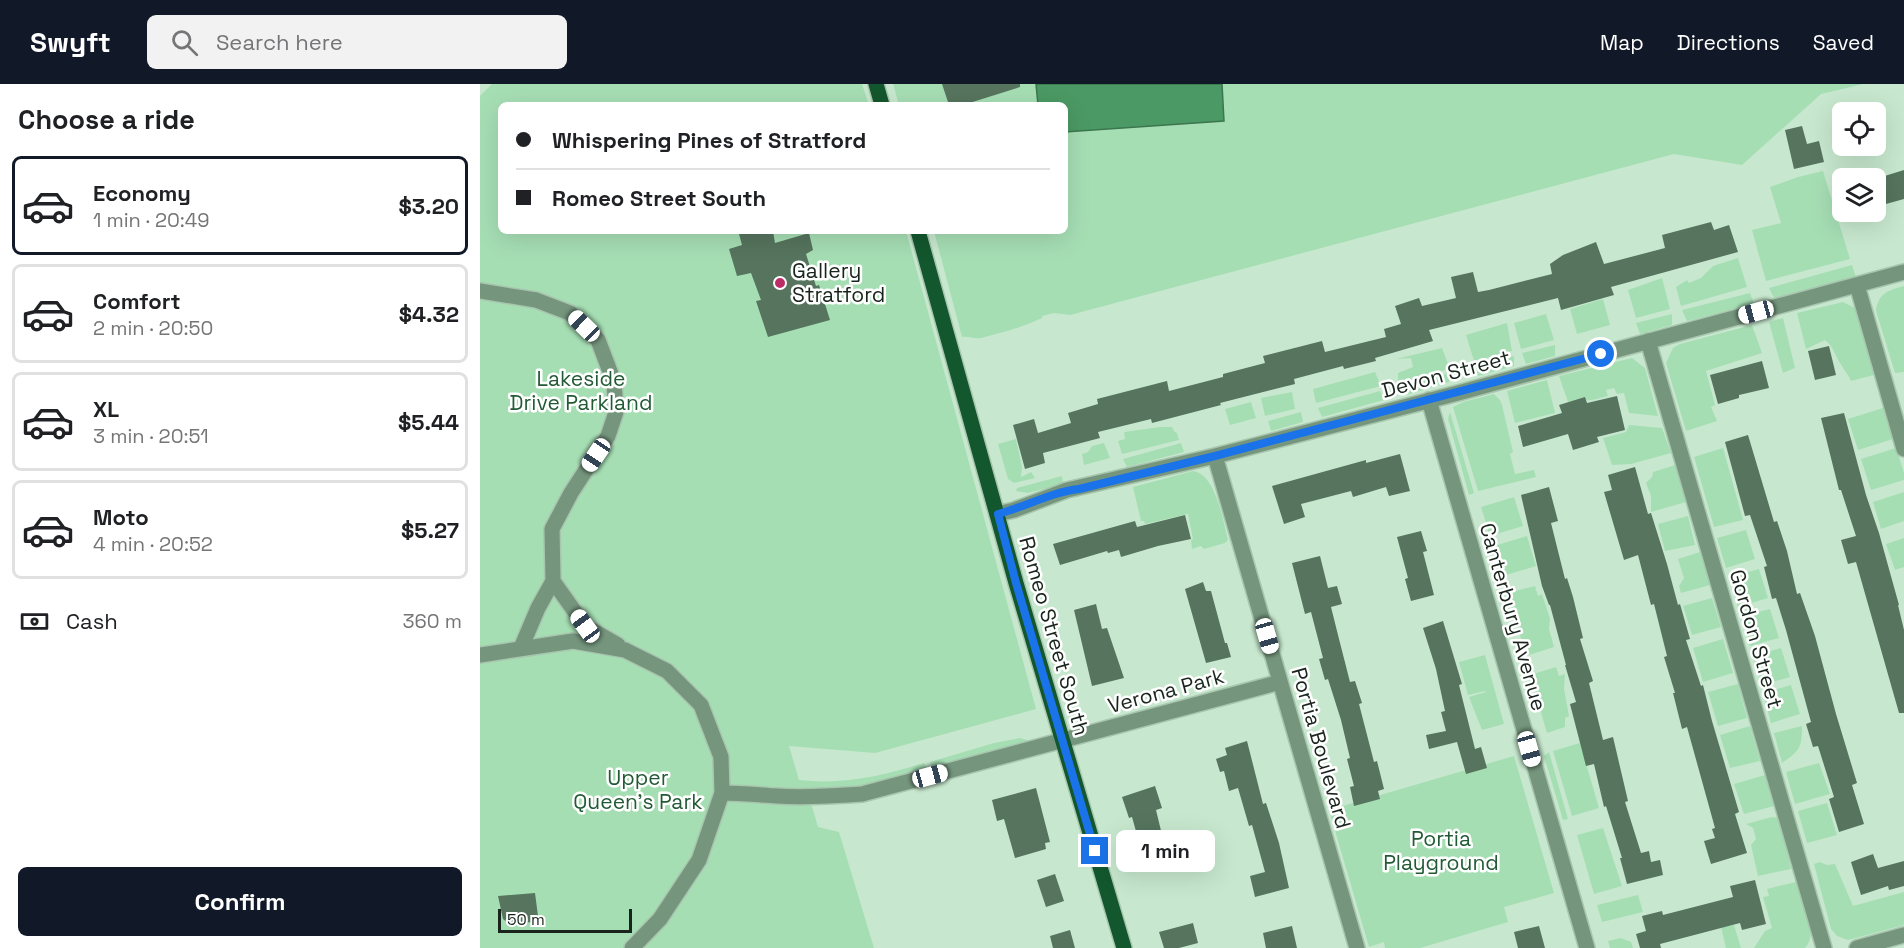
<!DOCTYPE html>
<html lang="en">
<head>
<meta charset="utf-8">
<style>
  body { margin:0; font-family:"Space Grotesk",sans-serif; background:#f2f2f2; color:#202124; height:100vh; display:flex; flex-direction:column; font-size:22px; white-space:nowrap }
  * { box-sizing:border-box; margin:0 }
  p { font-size:20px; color:#757577 }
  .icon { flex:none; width:33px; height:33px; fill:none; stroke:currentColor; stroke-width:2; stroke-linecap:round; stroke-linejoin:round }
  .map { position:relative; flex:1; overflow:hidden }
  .details { display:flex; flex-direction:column; background:#fff; width:480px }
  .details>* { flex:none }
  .guide { position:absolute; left:18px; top:18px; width:570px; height:132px; border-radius:9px; box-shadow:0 6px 24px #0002; display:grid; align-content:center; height:132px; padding:0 18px; background:#fff }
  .controls { position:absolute; left:1352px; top:18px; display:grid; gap:12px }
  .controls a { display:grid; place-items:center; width:54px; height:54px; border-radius:9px; background:#fff; box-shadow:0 6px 24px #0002; font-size:30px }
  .scale { position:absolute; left:18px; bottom:15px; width:134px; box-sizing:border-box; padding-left:6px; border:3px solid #19251c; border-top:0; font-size:16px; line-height:21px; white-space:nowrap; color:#19251c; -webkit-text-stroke:4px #fff; paint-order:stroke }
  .end { position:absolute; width:27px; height:27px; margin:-14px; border:8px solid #1a73e8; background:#fff; box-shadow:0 0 0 3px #fff }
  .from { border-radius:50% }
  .bubble { position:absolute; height:42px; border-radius:9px; background:#fff; box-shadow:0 6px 24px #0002; font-size:20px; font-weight:700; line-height:42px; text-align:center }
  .car { position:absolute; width:18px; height:36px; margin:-18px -9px; border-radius:8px; box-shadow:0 0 4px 2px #0007; background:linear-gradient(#fff 24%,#345 0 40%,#fff 0 76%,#345 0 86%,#fff 0) }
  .guide b { display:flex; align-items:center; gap:21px; height:57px; font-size:22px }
  .guide b+b { border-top:2px solid #e0e0e0 }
  .guide i { width:15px; height:15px; background:#202124 }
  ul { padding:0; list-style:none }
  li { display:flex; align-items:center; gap:18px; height:99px; margin:0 12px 9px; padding:0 6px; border:3px solid #e0e0e0; border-radius:9px }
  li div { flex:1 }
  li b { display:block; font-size:22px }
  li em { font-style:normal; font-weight:700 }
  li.current { border-color:#111827 }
  li>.icon { width:54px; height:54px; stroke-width:1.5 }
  h2 { padding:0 18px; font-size:27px; line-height:72px }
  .pay { display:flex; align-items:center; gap:15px; height:66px; padding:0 18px; font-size:22px }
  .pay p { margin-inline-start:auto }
  .primary-button { display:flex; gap:12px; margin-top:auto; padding:12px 18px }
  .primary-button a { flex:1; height:69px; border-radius:9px; background:#111827; color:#fff; font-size:24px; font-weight:700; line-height:69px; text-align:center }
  header { display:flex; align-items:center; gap:36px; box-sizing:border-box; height:84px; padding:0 30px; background:#111827; color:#fff }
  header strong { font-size:28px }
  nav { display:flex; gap:33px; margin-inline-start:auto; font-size:21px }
  .search { width:420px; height:54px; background:#f2f2f2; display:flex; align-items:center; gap:15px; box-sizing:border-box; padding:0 21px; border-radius:9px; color:#757577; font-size:22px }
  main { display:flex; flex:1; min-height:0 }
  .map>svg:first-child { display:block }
  .green { fill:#a6deb4 }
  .water { fill:#4b9964; stroke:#3c764e; stroke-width:1.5 }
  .building { fill:#56745e }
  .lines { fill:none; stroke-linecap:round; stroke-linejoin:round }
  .minor-casing { stroke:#a8c5ae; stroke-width:18 }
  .major-casing { stroke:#a8c5ae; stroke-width:18 }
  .minor { stroke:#75957d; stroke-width:15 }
  .major { stroke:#13572e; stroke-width:15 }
  .route { stroke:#1a73e8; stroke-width:8 }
  .poi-dot { fill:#ba2e65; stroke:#fff; stroke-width:2 }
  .labels { text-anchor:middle; stroke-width:5; stroke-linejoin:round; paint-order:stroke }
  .poi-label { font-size:21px; fill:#19251c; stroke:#fff; text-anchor:start }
  .street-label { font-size:21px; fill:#19251c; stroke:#fff }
  .park-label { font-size:21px; fill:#225a35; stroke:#fff }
</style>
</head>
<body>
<header>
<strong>Swyft</strong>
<div class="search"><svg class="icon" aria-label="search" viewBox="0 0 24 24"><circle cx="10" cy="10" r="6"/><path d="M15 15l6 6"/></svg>Search here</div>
<nav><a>Map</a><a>Directions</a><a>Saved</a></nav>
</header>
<main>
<section class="details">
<h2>Choose a ride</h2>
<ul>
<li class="current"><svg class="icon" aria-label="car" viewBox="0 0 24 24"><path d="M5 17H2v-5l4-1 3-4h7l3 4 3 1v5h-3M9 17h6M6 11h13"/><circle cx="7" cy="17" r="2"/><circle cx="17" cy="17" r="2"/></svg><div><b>Economy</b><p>1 min · 20:49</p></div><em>$3.20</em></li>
<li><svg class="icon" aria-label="car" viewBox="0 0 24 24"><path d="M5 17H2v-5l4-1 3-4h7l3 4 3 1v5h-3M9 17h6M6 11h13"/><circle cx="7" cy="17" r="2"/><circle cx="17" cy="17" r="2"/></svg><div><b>Comfort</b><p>2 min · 20:50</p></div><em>$4.32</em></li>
<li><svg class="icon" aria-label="car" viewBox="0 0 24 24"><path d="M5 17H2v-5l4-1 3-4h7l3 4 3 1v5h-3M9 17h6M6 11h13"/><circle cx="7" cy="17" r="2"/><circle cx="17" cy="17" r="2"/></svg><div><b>XL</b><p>3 min · 20:51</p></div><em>$5.44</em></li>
<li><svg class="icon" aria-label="car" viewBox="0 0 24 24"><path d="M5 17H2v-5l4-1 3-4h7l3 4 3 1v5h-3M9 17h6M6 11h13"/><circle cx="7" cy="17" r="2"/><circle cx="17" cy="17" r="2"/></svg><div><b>Moto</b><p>4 min · 20:52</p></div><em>$5.27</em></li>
</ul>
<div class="pay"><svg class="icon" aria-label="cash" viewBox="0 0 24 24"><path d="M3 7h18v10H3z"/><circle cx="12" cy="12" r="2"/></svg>Cash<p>360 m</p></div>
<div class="primary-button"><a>Confirm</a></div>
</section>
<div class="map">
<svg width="1424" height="864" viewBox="0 0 1424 864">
  <rect width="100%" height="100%" fill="#c7e8ce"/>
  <!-- green -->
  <path class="green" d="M12,0H382L389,21H21V147H426L556,625L395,669L309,662L319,696C363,701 402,692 444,679L447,688L325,720L332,722L338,743L359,748L394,864H0V12Z
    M413,0H1383L1341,10L1262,81L1194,70L590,231L574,229L562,232V234C543,243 522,249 501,254C494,255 489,252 482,253L454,147H585V21H419Z
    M1343,87L1370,175L1286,197L1272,146L1301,139L1290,103L1318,93Z
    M1258,174L1267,203L1201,222L1196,203L1207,196L1209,199L1221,194L1233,182Z
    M1372,181L1376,193L1294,214L1289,204Z
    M1182,194L1190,225L1156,234L1148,206Z
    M1424,202V288L1415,289L1396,227C1398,209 1409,206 1424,202Z
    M1270,209L1274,220L1207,237L1202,226Z
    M1123,215L1130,241L1097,250L1090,225Z
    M1363,218L1375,224L1394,291L1371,297C1368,290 1363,285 1360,279C1354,270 1354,263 1345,256L1326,265L1317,229Z
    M1066,230L1074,256L1041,265L1034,239Z
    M1192,230V241L1160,250L1156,239Z
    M1303,234L1315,284L1303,289L1289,238Z
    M1027,239L1032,267L994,277L986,251Z
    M1272,241L1282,269L1226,287L1235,321L1231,323L1237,337L1206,347L1186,279L1193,264L1200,260Z
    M1075,261V272L1046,280L1042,269Z
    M962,264L970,285L918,298V289L933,283L931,274L916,275Z
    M1034,272V282L998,292L995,282Z
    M1152,274L1165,284L1178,332L1149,329L1144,309L1137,310L1134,304L1126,306L1128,312L1112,316L1088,318L1079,292Z
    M895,288L901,302L836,319L833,305Z
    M969,289V298L926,311L923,301Z
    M1067,296L1075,329L1035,339L1027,307Z
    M900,307L904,316L842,333L838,324Z
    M812,308L815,325L785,332L781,314Z
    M1014,310L1020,316L1022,321L1033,368L1030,370L1035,390L1054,386L1056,393L998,407L973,323L983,318Z
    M771,318L776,334L750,341L745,325Z
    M1403,324L1413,355L1378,366L1368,335Z
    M821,328L823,338L791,347L788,337Z
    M970,328L994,409L989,411L968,335Z
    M1149,341L1182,344L1191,369L1151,380L1132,381L1123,354L1146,348Z
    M680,343H692L694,347L697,349L699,356L642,370L638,357L645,355L644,348Z
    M536,355L542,383L541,393L551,388L555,394L534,399L528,395L518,360Z
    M624,359L630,374L604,381L602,370L608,368L612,362Z
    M701,359L704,368L647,383L643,375Z
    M1243,364L1263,436L1234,443L1214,373Z
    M1416,364L1424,389V396L1391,406L1381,375Z
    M1195,381L1206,418L1171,428V412L1166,399L1172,393L1173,388Z
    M713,387C736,390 743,437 748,456L745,459L724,465L721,462L712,465L711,456L713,455L708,430L665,440L664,437H661L653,403Z
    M582,392L583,400L548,409L536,407L537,404Z
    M1424,408V437L1401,445L1393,418Z
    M1034,413L1043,442L1010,452L1001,423Z
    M1208,432L1215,461L1185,467L1178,440Z
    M1266,446L1275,475L1246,484L1237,454Z
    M1047,452L1056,482L1023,492L1014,462Z
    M1424,454V483L1415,486L1406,460Z
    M1220,468L1230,501L1201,509L1199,502L1204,494L1198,475Z
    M1279,485L1288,514L1258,523L1250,493Z
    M1055,502L1058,512L1062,510L1070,535L1069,545L1074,563L1046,572L1028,509Z
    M1232,514L1241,543L1212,551L1203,522Z
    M1290,525L1299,554L1270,562L1262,532Z
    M1243,555L1253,589L1223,598L1213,564Z
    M1301,564L1310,593L1282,601L1273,572Z
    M1005,571L1024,640L1002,646L989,613L1006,608L1005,607L988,611L979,578Z
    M1076,583L1079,592L1085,590L1084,605L1089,632L1085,634V643L1067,649L1050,591Z
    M1258,600L1267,634L1238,642L1228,608Z
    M1311,601L1320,630L1291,639L1283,609Z
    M1270,642L1280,677L1250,684L1240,651Z
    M1322,642C1322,663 1320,667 1302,679L1294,649Z
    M540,654L554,658L453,687L450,678L514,659Z
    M1100,659L1119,724L1092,732L1073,667Z
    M1069,668L1088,735L1083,736L1064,672Z
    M1034,672L1074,809L1024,823L1028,838L940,864H905L904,858L889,863L849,726Z
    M1339,679L1350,710L1315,720L1306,688Z
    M1285,691L1294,722L1264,730L1254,700Z
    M1347,719L1357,751L1327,759L1318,727Z
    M1292,733L1299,734L1311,785L1278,792L1271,761L1276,755L1273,744L1266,740Z
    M1123,744L1142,802L1114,810L1097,751Z
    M1340,778L1347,781L1355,780L1373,822L1424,808V841L1368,856L1357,852L1351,845L1334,780Z
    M1316,798C1322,815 1340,848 1325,864H1274L1285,847L1292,844L1283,813L1289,812L1287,805Z
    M1158,811L1163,828L1122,838L1117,821Z
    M1254,841L1261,864H1246L1241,843Z
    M1141,854L1151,858L1153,864H1130L1128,857Z"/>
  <!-- water -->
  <path class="water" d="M556,0H742L744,37L585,48V21H558Z"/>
  <!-- building -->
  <path class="building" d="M462,0H540V3L483,21H469Z
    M1322,42L1327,60L1339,57L1344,78L1314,85L1305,46Z
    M1424,86V115L1395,123V95Z
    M1231,138L1234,146L1249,141L1258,168L1131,203L1134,211L1081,226L1078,214L949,246L953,257L895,274L896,277L864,285L863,282L814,295L815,300L740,319L741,321L672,339L671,335L618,348L620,354L563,369L565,379L545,385L533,341L554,335L558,349L591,339L588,329L618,320L617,315L687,297L689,307L743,293V290L785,279L783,272L842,257L845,268L906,253L904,245L921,240L915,222L939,214L942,222L976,214L971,193L993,188L998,208L1009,206L1072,190L1070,180L1083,171L1116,158L1124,180L1185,164L1182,151Z
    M273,147H293L295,159L329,149L333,166L326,170L336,202L339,201L350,236L288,253L276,217L281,216L271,189L257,192L249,165L262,161L259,150Z
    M1349,262L1356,291L1335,296L1328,267Z
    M1282,277L1289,304L1259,311V314L1238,320L1230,291Z
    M1137,312L1145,346L1117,353L1119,358L1093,366L1088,350L1043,363L1038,342L1082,329L1079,321L1105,313L1107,319Z
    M1364,329L1386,411L1399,449L1419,521H1418L1424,546V629H1419L1376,478L1368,480L1361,456L1376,452L1361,406H1359L1341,334Z
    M1268,351L1294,438L1297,437L1307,467L1317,510L1320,509L1335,552L1356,630L1377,699L1372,701L1384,740L1359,748L1349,715L1354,713L1338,662L1333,663L1326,640L1331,638L1306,546L1296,514L1292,515L1284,483L1287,482L1270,431L1265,432L1245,358Z
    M920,370L930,407L909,412L906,403L873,413L871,407L821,420L825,433L804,440L792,402L886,376V379Z
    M1155,383L1168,430L1171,429L1187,480L1198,521L1200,520L1210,555L1206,556L1221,602L1223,601L1232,637L1259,728L1255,730L1267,769L1231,780L1224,757L1235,754L1232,745L1235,744L1207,643L1202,645L1193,609H1195L1184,573L1187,572L1174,520L1171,521L1158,471L1144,476L1124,408L1132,406L1128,391Z
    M1069,403L1078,437L1071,439L1085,495L1087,494L1093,513L1103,554L1100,555L1113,597L1109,599L1123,656L1133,653L1148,717L1145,718L1161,769L1169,767L1171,778L1180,776L1183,791L1147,800L1140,774H1142L1126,722L1124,723L1114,680L1106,682L1090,620L1096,618L1085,581H1086L1070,521H1069L1062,502L1041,411Z
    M705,431L711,455L678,462L641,473L639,466L628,469L627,467L580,481L573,460L655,437L657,443Z
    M941,447L947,467L943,468L954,511L931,517L925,495L928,494L917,453Z
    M840,472L848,504L857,502L862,520L851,523L859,555L870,598L875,597L882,619L879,620L894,678L897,677L904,705L898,707L900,715L874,722L870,703L874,702L867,675L870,674L861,636L848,595L845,596L839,575L843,574L831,528L825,530L812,479Z
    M723,498L726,507H731L745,559H747L751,573L726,579L705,505Z
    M616,520L622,545L627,544L644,594L612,602L594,526Z
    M963,537L982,600L979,601L995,665L1001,663L1007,684L986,690L977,658L949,665L946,651L966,647L961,628L965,627L956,585L943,544Z
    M767,657L783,720L786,719L799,759L809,804L775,813L770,792L785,788L772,741L769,742L758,704L749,707L744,687L740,688L736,675L747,671L745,664Z
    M675,702L682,724L676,726L684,759L692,757L697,779L661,788L655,767L661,765L652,733L649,734L642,713Z
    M556,704L570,758L565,759L566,765L535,774L524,735L517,737L512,716Z
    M1393,770L1398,784L1424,777V802L1409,806L1408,802L1381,811L1371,778Z
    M575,790L584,817L566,823L557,796Z
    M1275,796L1286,840L1262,846L1260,839L1180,860L1181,864H1160L1156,850L1166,847L1162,832L1182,827L1183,831L1253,813L1250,802Z
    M55,809L58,832L53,838L29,840L23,835L18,812Z
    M713,839L718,859L699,864H684L679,848Z
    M812,842L817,864H786L783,849Z
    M1059,842L1065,864H1038L1034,848Z
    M590,846L595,864H573L570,852Z"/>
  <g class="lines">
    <defs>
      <path id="minor" d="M1377,201L1424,365
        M0,207L56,216L90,229L118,256L134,298L136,328L128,352L91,409L72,445L73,497
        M1168,257L1344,864
        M949,316L1107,864
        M735,372L877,864
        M517,430L534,426L587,406L735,372L978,309L1424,188
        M73,497L105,542L138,561
        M41,564L58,524L73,497
        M0,571L93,557L145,566L187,587L221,621L241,673L242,709L219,776L180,835L152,864
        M242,709C261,709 279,711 297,712C326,714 353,712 382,710L800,598
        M1377,864L1424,851"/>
      <path id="major" d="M396,0L402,21
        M438,147L536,499L644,864"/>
    </defs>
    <!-- minor casing -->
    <use href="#minor" class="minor-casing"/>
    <!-- major casing -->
    <use href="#major" class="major-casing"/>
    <!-- minor -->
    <use href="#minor" class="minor"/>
    <!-- major -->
    <use href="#major" class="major"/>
  </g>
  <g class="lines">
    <!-- route -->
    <path class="route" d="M615,767L536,499L518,430C545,423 571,408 599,405L735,372L1121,270"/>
  </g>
  <!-- markers -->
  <circle class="poi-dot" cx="300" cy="199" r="6"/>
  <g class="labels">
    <!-- poi labels -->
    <g class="poi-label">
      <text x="312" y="194">Gallery<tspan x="312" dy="24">Stratford</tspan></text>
    </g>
    <!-- street labels -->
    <g class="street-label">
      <text transform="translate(966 290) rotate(-15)" y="7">Devon Street</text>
      <text transform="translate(1033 533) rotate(74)" y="7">Canterbury Avenue</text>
      <text transform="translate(574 552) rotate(74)" y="7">Romeo Street South</text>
      <text transform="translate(1276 555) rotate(74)" y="7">Gordon Street</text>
      <text transform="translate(686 607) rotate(-15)" y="7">Verona Park</text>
      <text transform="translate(841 664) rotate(74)" y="7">Portia Boulevard</text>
    </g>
    <!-- park labels -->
    <g class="park-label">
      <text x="101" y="302">Lakeside<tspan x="101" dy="24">Drive Parkland</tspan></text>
      <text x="158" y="701">Upper<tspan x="158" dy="24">Queen's Park</tspan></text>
      <text x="961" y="762">Portia<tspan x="961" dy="24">Playground</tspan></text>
    </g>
  </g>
</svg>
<div class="controls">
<a><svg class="icon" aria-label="locate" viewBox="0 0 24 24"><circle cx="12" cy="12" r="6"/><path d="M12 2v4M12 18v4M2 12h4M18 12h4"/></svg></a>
<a><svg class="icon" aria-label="layers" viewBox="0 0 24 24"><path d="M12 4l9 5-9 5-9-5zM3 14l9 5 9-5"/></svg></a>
</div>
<div class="scale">50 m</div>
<i class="end from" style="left:1121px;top:270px"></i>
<i class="end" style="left:615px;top:767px"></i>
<div class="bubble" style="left:636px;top:746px;width:99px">1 min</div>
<i class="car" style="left:1276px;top:228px;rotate:255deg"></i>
<i class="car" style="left:104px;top:242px;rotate:314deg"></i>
<i class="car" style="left:116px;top:371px;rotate:214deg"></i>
<i class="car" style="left:105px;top:542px;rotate:324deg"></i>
<i class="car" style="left:787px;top:552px;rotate:164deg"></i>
<i class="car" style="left:1049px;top:665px;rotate:164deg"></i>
<i class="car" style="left:450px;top:692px;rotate:75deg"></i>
<div class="guide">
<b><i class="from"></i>Whispering Pines of Stratford</b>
<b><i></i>Romeo Street South</b>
</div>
</div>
</main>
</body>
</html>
